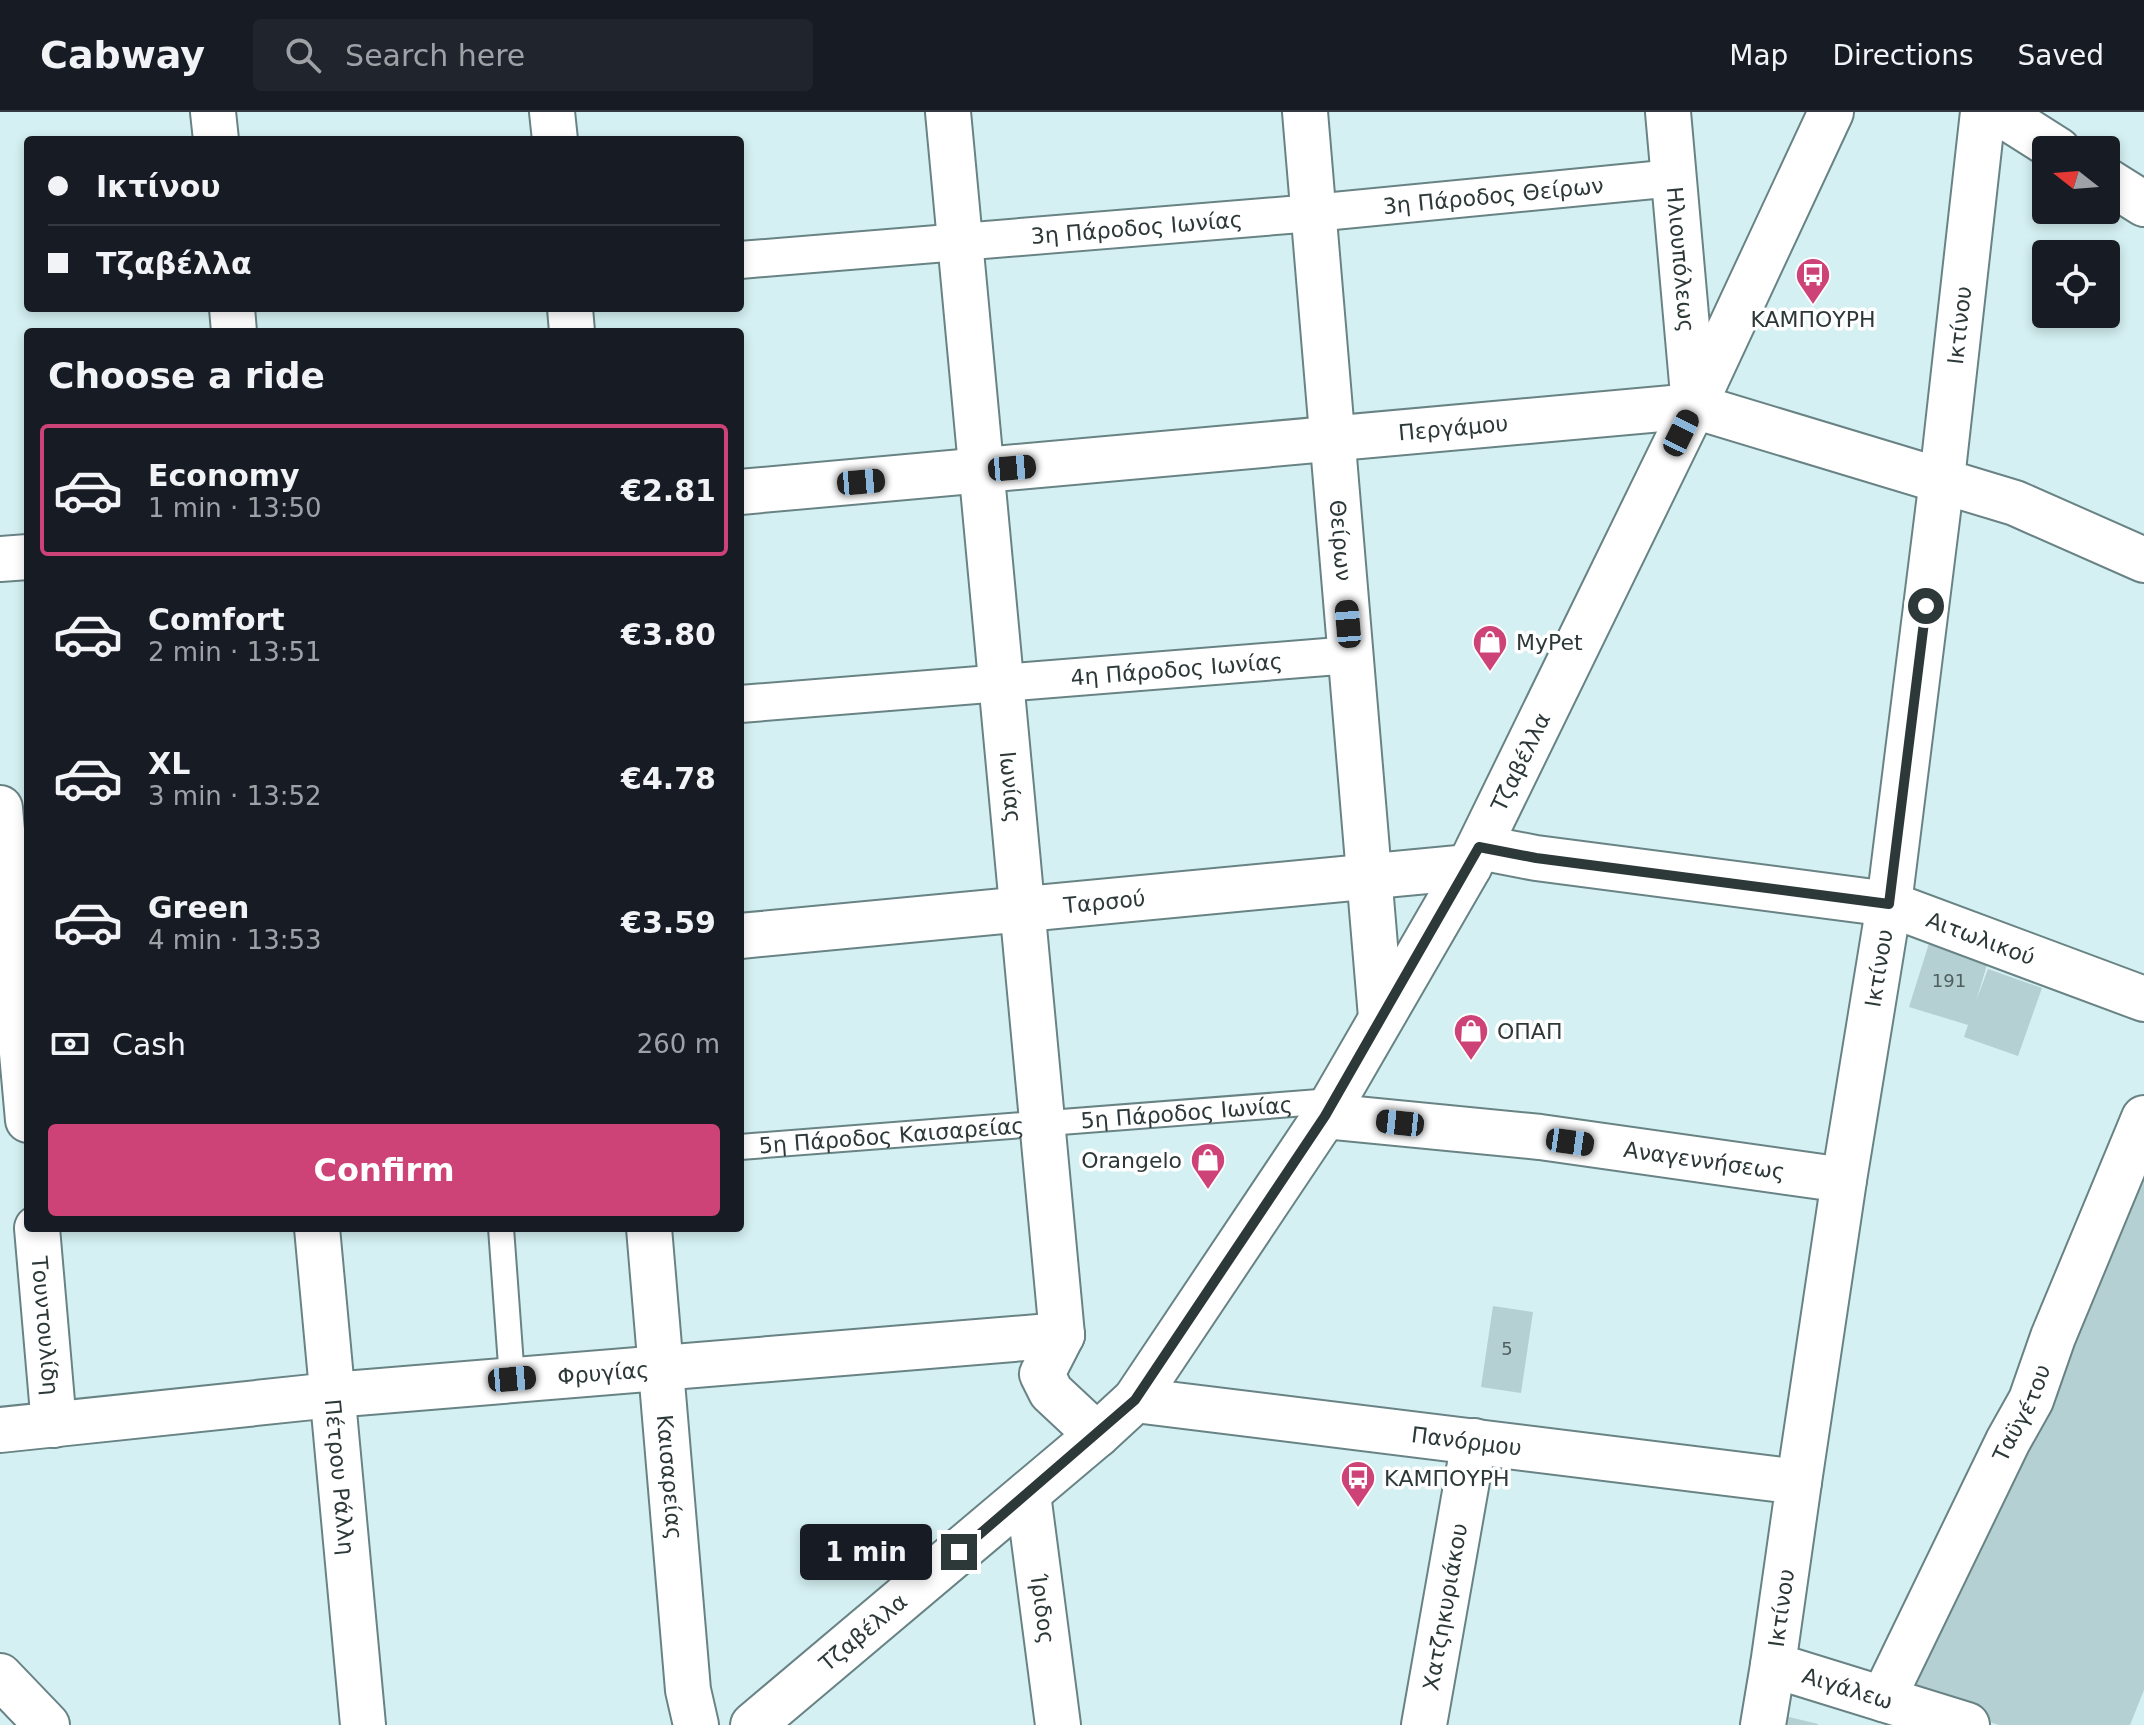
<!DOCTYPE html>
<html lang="en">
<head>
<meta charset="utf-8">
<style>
  body { margin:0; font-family:"DejaVu Sans",sans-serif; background:#20242c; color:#f1f3f6; height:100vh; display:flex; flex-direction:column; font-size:30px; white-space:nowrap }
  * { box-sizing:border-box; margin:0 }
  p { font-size:26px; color:#9ea1a6 }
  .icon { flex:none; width:44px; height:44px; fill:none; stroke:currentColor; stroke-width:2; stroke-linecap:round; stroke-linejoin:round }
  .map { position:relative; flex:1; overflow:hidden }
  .drawer { position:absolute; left:24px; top:216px; width:720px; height:904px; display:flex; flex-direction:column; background:#171b24; border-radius:8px; box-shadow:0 4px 12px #0003 }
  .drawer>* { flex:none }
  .top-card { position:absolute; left:24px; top:24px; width:720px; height:176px; border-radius:8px; box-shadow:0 4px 12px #0003; display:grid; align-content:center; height:176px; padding:0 24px; background:#171b24 }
  .needle { width:52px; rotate:287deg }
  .tools { position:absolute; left:2032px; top:24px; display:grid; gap:16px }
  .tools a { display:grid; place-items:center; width:88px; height:88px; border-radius:8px; background:#171b24; box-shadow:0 4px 12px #0003; font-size:40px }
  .end { position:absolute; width:36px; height:36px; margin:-18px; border:10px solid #2d3839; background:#fff; box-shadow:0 0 0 4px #fff }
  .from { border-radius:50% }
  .bubble { position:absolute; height:56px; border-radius:8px; background:#171b24; box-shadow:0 4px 12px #0003; font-size:26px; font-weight:800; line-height:56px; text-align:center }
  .car { position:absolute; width:24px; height:48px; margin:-24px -12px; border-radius:10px; box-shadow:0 0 6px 2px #0007; background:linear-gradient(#222 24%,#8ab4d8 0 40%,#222 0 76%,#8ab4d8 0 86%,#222 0) }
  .top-card b { display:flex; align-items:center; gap:28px; height:76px; font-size:30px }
  .top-card b+b { border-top:2px solid #363941 }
  .top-card i { width:20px; height:20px; background:#f1f3f6 }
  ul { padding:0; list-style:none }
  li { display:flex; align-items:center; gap:24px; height:132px; margin:0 16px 12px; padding:0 8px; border:4px solid transparent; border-radius:8px }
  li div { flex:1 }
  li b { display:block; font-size:30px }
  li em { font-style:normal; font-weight:800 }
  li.selected { border-color:#ce4377 }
  li>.icon { width:72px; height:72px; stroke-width:1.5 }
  h2 { padding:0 24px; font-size:36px; line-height:96px }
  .pay { display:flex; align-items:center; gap:20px; height:88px; padding:0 24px; font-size:30px }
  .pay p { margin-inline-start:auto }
  .button { display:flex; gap:16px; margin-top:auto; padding:16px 24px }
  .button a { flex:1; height:92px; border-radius:8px; background:#ce4377; color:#fff; font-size:32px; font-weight:800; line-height:92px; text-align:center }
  header { display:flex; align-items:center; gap:48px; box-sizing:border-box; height:112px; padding:0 40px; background:#171b24; border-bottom:2px solid #363941 }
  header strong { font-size:38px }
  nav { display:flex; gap:44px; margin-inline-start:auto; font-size:28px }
  .search { width:560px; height:72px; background:#20242c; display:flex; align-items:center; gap:20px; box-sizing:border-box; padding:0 28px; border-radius:8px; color:#9ea1a6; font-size:30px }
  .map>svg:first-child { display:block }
  .building { fill:#b5d0d2 }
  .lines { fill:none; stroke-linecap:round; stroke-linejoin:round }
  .service-casing { stroke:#698385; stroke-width:28 }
  .pedestrian-casing { stroke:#698385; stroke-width:40 }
  .minor-casing { stroke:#698385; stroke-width:48 }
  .tertiary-casing { stroke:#698385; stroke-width:48 }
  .secondary-casing { stroke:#698385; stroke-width:48 }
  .primary-casing { stroke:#698385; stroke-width:48 }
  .service { stroke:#fff; stroke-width:24 }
  .pedestrian { stroke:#fff; stroke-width:36 }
  .minor { stroke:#fff; stroke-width:44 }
  .tertiary { stroke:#fff; stroke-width:44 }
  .secondary { stroke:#fff; stroke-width:44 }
  .primary { stroke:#fff; stroke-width:44 }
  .route { stroke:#2d3839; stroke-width:10 }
  .labels { text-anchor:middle; stroke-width:7; stroke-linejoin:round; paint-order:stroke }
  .number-label { font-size:18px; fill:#4f5e5f }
  .street-label { font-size:22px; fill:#2d3839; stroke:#fff }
  .poi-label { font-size:22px; fill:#2d3839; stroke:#fff; text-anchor:start }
</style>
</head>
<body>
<header>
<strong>Cabway</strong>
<div class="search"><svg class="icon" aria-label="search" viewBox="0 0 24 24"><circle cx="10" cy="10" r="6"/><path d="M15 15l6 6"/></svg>Search here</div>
<nav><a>Map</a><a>Directions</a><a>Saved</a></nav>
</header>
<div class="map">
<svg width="2144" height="1613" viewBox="0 0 2144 1613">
  <rect width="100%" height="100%" fill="#d4f0f2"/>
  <!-- building -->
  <path class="building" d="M1931,825L1990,843L1976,889L1988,857L2042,876L2018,944L1964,925L1968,913L1909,895Z
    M2144,1045V1578L2130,1613H1999L1903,1583Z
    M1493,1194L1533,1200L1521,1281L1481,1275Z
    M1781,1603L1818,1612V1613H1778Z"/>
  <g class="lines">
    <defs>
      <g id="service">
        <path id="s1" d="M740,1035L1332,989"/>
        <path d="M501,1116L512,1267"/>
      </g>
      <g id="pedestrian">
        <path id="s2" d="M740,148L1313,101L1674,66"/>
        <path id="s3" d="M740,592L1351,543"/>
      </g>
      <g id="minor">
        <path d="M552,0L555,28"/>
        <path id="s4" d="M948,0L1062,1223"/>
        <path id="s5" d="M1305,0L1381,905"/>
        <path id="s6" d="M1668,0L1694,294"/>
        <path d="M1998,0L2058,38"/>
        <path d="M2106,68L2144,92"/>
        <path d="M570,196L572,220"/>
        <path id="s7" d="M740,380L1694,294L2015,391L2144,448"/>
        <path d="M0,447L28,445"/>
        <path d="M0,696L28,1008"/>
        <path id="s8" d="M1325,1004L1540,1025L1844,1068"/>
        <path id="s9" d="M37,1116L54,1313"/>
        <path id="s10" d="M649,1116L688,1578L696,1613"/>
        <path id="s11" d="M1799,1370L1844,1068L1889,792L1942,367L1983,0"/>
        <path id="s12" d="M1028,1382L1058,1613"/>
        <path id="s13" d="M1883,1587L2008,1329L2031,1288L2053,1225L2144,1006"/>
        <path id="s14" d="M1424,1613L1474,1329"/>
        <path d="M1763,1613L1773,1553"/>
      </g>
      <g id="tertiary">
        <path id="s15" d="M1479,735L1536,746L1889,792L2144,887"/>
        <path id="s16" d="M740,824L1469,755"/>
        <path d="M0,883L28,880"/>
        <path d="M1062,1223L1042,1262L1051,1280L1097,1323"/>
        <path id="s17" d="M1135,1288L1799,1370L1773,1553L1967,1613"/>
        <path id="s18" d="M0,1318L332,1283L1062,1223"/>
      </g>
      <g id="secondary">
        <path id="s19" d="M753,1613L1097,1323L1135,1288L1325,1004L1469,755L1694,294L1831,0"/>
      </g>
      <g id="primary">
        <path d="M213,0L216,28"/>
        <path d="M232,196L234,220"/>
        <path id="s20" d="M317,1116L363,1613"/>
        <path d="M0,1564L47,1613"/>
      </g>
    </defs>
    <!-- service casing -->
    <use href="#service" class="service-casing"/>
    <!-- pedestrian casing -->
    <use href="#pedestrian" class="pedestrian-casing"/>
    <!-- minor casing -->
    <use href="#minor" class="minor-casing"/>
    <!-- tertiary casing -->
    <use href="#tertiary" class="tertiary-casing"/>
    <!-- secondary casing -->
    <use href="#secondary" class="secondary-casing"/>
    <!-- primary casing -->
    <use href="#primary" class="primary-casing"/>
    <!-- service -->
    <use href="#service" class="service"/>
    <!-- pedestrian -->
    <use href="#pedestrian" class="pedestrian"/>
    <!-- minor -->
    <use href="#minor" class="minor"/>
    <!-- tertiary -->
    <use href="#tertiary" class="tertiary"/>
    <!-- secondary -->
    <use href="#secondary" class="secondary"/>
    <!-- primary -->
    <use href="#primary" class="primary"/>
  </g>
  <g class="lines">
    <!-- route -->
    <path class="route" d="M959,1440L1135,1288L1325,1004L1479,735L1536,746L1889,792L1926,494"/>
  </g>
  <!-- icons -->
  <defs>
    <symbol id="bus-pin" viewBox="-11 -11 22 30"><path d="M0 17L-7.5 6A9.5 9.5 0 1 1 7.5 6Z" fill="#ce4377" stroke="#fff"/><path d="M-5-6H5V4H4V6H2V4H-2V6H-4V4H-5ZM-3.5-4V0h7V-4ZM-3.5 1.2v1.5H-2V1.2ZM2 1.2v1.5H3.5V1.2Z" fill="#fff"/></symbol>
    <symbol id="shop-pin" viewBox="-11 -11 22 30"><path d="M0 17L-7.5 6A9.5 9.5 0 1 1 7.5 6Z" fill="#ce4377" stroke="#fff"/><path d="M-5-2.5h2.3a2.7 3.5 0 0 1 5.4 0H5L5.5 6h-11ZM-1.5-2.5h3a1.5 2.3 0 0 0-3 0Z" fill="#fff"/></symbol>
  </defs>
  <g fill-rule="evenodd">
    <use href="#bus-pin" x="1793" y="143" width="40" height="54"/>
    <use href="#shop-pin" x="1470" y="510" width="40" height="54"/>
    <use href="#shop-pin" x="1451" y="899" width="40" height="54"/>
    <use href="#shop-pin" x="1188" y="1028" width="40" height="54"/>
    <use href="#bus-pin" x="1338" y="1346" width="40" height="54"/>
  </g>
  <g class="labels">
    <!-- number labels -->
    <g class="number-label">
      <text x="1949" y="875">191</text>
      <text x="1507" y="1243">5</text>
    </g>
    <!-- street labels -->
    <g class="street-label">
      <text dy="8" stroke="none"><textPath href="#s2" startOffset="756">3η Πάροδος Θείρων</textPath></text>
      <text dy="8" stroke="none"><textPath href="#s2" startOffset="398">3η Πάροδος Ιωνίας</textPath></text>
      <text dy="8" stroke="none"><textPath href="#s6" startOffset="148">Ηλιουπόλεως</textPath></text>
      <text dy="8" stroke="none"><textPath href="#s11" startOffset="1168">Ικτίνου</textPath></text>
      <text dy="8" stroke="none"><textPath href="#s7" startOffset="716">Περγάμου</textPath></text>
      <text dy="8" stroke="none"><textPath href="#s5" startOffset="430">Θείρων</textPath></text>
      <text dy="8" stroke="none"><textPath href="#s3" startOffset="438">4η Πάροδος Ιωνίας</textPath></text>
      <text dy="8" stroke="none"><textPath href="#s19" startOffset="1248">Τζαβέλλα</textPath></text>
      <text dy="8" stroke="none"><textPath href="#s4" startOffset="678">Ιωνίας</textPath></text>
      <text dy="8" stroke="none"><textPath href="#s16" startOffset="366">Ταρσού</textPath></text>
      <text dy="8" stroke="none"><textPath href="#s15" startOffset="512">Αιτωλικού</textPath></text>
      <text dy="8" stroke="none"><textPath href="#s11" startOffset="520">Ικτίνου</textPath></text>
      <text dy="8" stroke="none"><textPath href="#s1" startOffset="448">5η Πάροδος Ιωνίας</textPath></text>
      <text dy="8" stroke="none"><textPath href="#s1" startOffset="152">5η Πάροδος Καισαρείας</textPath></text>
      <text dy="8" stroke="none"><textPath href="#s8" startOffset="382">Αναγεννήσεως</textPath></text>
      <text dy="8" stroke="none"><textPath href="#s9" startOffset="98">Τουντουλίδη</textPath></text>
      <text dy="8" stroke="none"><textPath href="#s18" startOffset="606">Φρυγίας</textPath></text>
      <text dy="8" stroke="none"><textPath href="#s13" startOffset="318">Ταϋγέτου</textPath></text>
      <text dy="8" stroke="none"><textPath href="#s17" startOffset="334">Πανόρμου</textPath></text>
      <text dy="8" stroke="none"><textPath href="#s20" startOffset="250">Πέτρου Ράλλη</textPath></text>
      <text dy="8" stroke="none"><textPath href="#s10" startOffset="250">Καισαρείας</textPath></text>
      <text dy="8" stroke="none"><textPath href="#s14" startOffset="120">Χατζηκυριάκου</textPath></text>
      <text transform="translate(1781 1496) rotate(-82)" y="8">Ικτίνου</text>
      <text dy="8" stroke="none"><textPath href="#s12" startOffset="116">Ίριδος</textPath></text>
      <text dy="8" stroke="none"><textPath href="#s19" startOffset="144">Τζαβέλλα</textPath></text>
      <text dy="8" stroke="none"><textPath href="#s17" startOffset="932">Αιγάλεω</textPath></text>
    </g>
    <!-- poi labels -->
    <g class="poi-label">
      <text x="1813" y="215" text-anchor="middle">KAΜΠΟΥΡΗ</text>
      <text x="1516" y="538">MyPet</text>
      <text x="1497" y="927">ΟΠΑΠ</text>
      <text x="1182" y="1056" text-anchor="end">Orangelo</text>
      <text x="1384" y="1374">ΚΑΜΠΟΥΡΗ</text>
    </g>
  </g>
</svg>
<div class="tools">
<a><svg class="needle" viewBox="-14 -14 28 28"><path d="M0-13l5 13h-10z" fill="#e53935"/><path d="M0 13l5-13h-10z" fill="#9ea1a6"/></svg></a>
<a><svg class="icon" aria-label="locate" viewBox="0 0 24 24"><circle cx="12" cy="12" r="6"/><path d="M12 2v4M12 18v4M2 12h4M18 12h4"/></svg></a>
</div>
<i class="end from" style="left:1926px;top:494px"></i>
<i class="end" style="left:959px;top:1440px"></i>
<div class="bubble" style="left:800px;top:1412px;width:132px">1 min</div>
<i class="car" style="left:1681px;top:321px;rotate:26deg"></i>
<i class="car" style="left:1012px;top:356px;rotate:85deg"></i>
<i class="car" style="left:861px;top:370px;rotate:85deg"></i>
<i class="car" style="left:1348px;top:512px;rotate:355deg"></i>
<i class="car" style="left:1400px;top:1011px;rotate:276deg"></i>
<i class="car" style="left:1570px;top:1030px;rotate:98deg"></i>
<i class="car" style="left:512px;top:1267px;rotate:85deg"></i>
<div class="top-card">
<b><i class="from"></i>Ικτίνου</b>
<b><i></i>Τζαβέλλα</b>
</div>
<section class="drawer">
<h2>Choose a ride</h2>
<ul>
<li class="selected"><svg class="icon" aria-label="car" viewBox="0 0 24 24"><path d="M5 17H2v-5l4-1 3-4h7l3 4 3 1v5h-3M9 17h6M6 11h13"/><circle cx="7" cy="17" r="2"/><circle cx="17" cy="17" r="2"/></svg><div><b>Economy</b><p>1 min · 13:50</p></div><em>€2.81</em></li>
<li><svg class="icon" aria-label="car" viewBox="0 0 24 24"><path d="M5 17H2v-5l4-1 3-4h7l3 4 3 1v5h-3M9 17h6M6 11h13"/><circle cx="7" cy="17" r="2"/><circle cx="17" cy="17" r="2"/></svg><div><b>Comfort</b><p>2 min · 13:51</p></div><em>€3.80</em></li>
<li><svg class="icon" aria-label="car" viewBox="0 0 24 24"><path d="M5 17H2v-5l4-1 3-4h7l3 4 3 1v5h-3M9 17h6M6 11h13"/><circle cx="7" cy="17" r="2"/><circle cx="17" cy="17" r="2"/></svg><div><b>XL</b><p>3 min · 13:52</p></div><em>€4.78</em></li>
<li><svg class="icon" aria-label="car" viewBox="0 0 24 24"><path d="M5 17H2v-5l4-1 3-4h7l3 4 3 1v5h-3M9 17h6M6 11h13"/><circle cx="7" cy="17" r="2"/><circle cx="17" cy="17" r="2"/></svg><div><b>Green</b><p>4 min · 13:53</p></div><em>€3.59</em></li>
</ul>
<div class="pay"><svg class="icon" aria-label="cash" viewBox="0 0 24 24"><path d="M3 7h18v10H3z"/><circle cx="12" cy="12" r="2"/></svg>Cash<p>260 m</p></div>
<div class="button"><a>Confirm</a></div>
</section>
</div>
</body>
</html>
